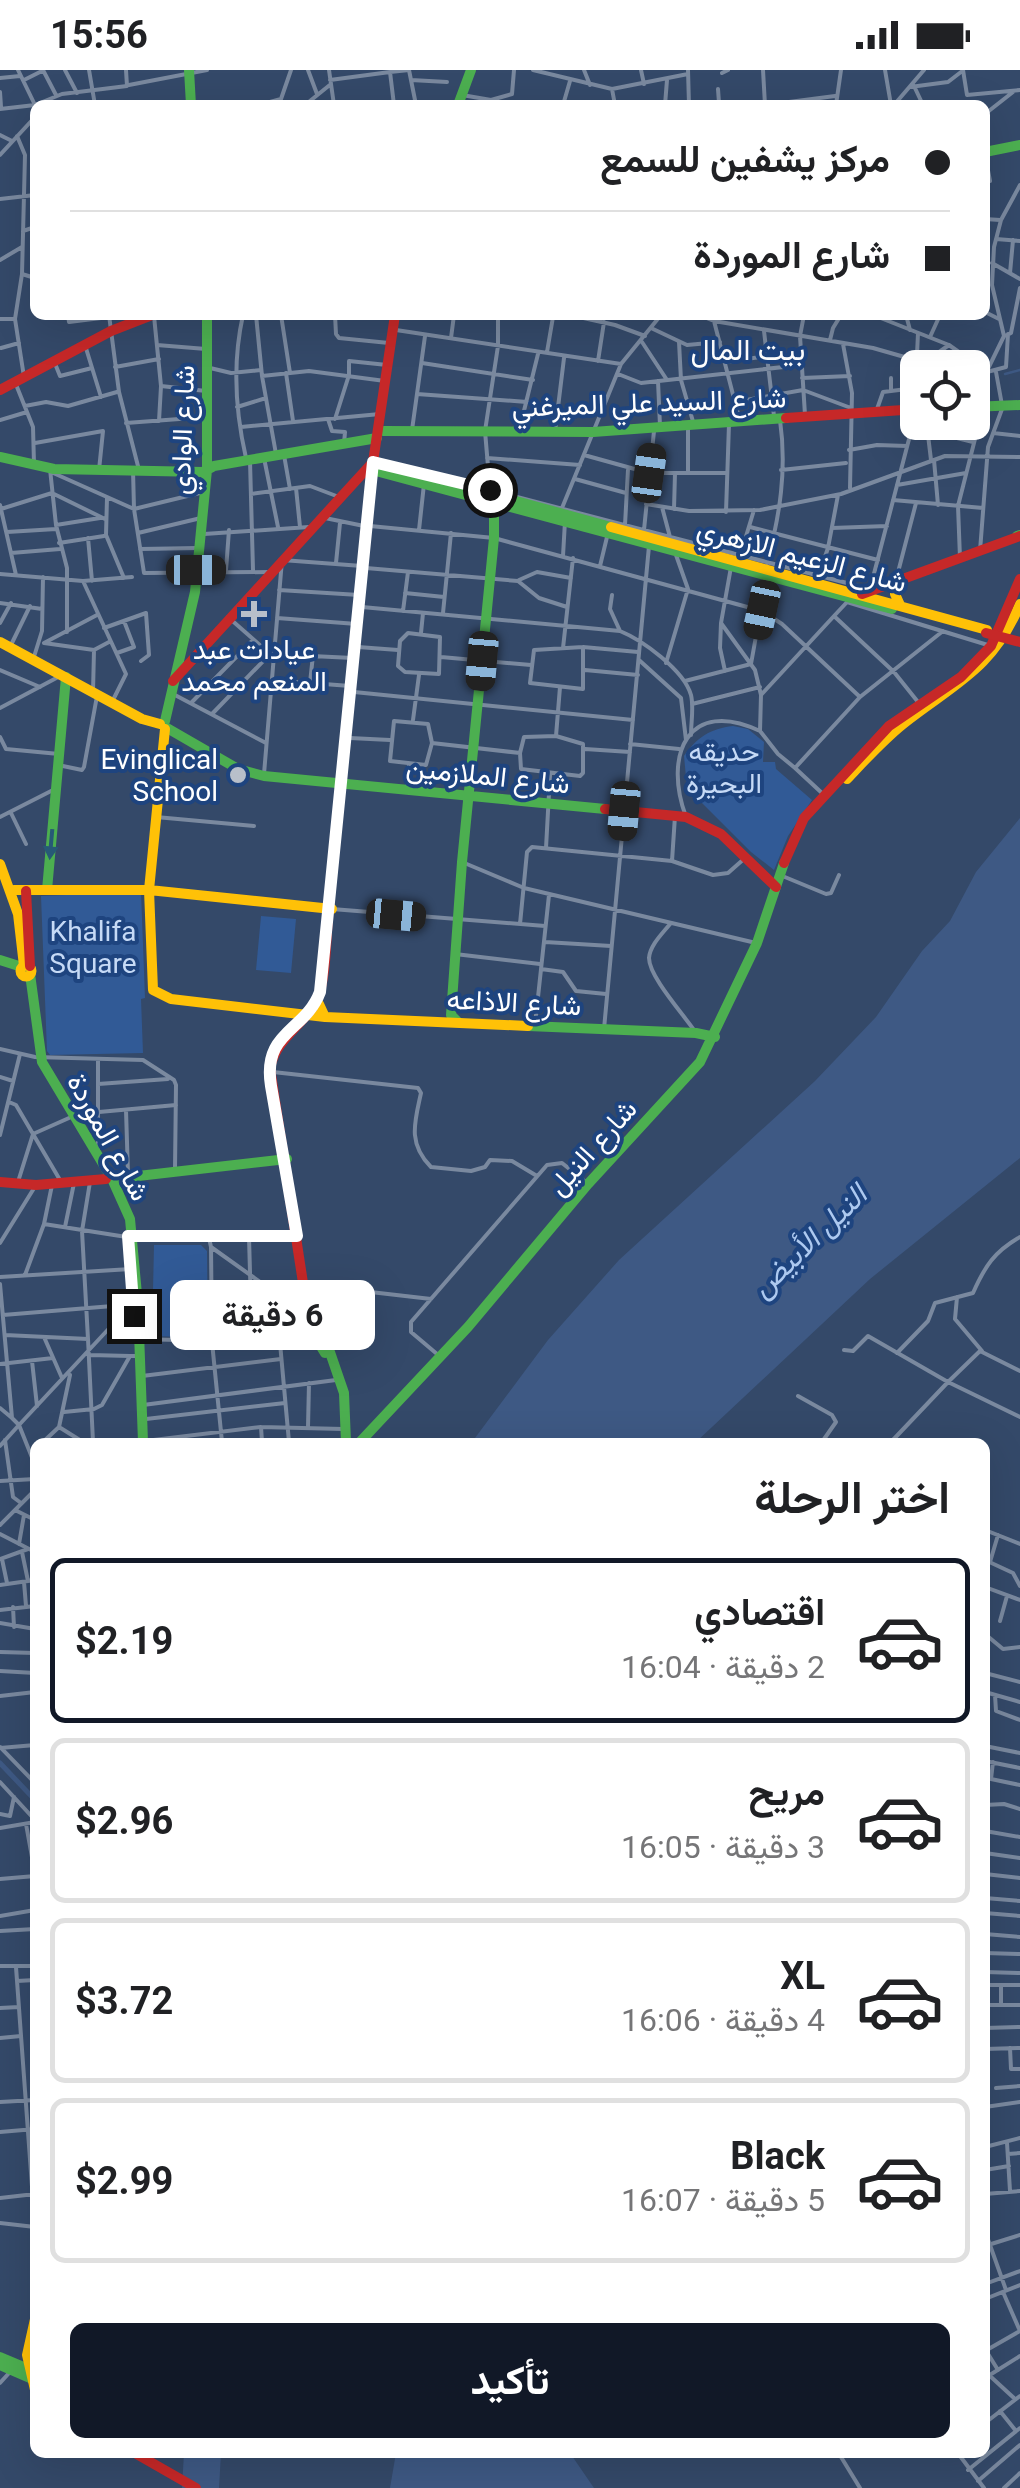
<!DOCTYPE html>
<html lang="ar">
<head>
<meta charset="utf-8">
<style>
  body { margin:0; font-family:Roboto,Vazirmatn,sans-serif; background:#f6f6f6; color:#202124; direction:rtl; height:100vh; display:flex; flex-direction:column; font-size:38px; white-space:nowrap }
  * { box-sizing:border-box; margin:0 }
  p { font-size:32px; color:#757577 }
  .icon { flex:none; width:55px; height:55px; fill:none; stroke:currentColor; stroke-width:2; stroke-linecap:round; stroke-linejoin:round }
  .map { position:relative; flex:1; overflow:hidden; direction:ltr }
  .drawer { position:absolute; left:30px; top:1368px; width:960px; height:1020px; display:flex; flex-direction:column; background:#fff; border-radius:15px; box-shadow:0 10px 40px #0002; direction:rtl }
  .drawer>* { flex:none }
  .top-card { position:absolute; left:30px; top:30px; width:960px; height:220px; border-radius:15px; box-shadow:0 10px 40px #0002; direction:rtl; display:grid; align-content:center; height:220px; padding:0 40px; background:#fff }
  .tools { position:absolute; left:900px; top:280px; display:grid; gap:20px }
  .tools a { display:grid; place-items:center; width:90px; height:90px; border-radius:15px; background:#fff; box-shadow:0 10px 40px #0002; font-size:50px }
  .end { position:absolute; width:45px; height:45px; margin:-22px; border:12px solid #fff; background:#111; box-shadow:0 0 0 5px #111 }
  .from { border-radius:50% }
  .bubble { position:absolute; height:70px; border-radius:15px; background:#fff; box-shadow:0 10px 40px #0002; font-size:32px; font-weight:700; line-height:70px; text-align:center; direction:rtl }
  .car { position:absolute; width:30px; height:60px; margin:-30px -15px; border-radius:12px; box-shadow:0 0 8px 2px #0007; background:linear-gradient(#222 24%,#8ab4d8 0 40%,#222 0 76%,#8ab4d8 0 86%,#222 0) }
  .top-card b { display:flex; align-items:center; gap:35px; height:95px; font-size:38px }
  .top-card b+b { border-top:2px solid #e0e0e0 }
  .top-card i { width:25px; height:25px; background:#202124 }
  ul { padding:0; list-style:none }
  li { display:flex; align-items:center; gap:30px; height:165px; margin:0 20px 15px; padding:0 20px; border:5px solid #e0e0e0; border-radius:15px }
  li div { flex:1 }
  li b { display:block; font-size:38px }
  li em { font-style:normal; font-weight:700 }
  li.selected { border-color:#111827 }
  li>.icon { width:90px; height:90px; stroke-width:1.5 }
  h2 { padding:0 40px; font-size:45px; line-height:120px }
  .primary-button { display:flex; gap:20px; margin-top:auto; padding:20px 40px }
  .primary-button a { flex:1; height:115px; border-radius:15px; background:#111827; color:#fff; font-size:40px; font-weight:700; line-height:115px; text-align:center }
  .status { display:flex; justify-content:space-between; align-items:center; height:70px; padding:0 50px; background:#fff; direction:ltr }
  .status svg { height:28px; fill:currentColor }
  .map>svg:first-child { display:block }
  .green { fill:#315a96 }
  .water { fill:#3e5984 }
  .lines { fill:none; stroke-linecap:round; stroke-linejoin:round }
  .stream { stroke:#3e5984; stroke-width:2.5 }
  .canal { stroke:#3e5984; stroke-width:5 }
  .street { stroke:#7a899f; stroke-width:4 }
  .fast { stroke:#4caf50; stroke-width:10 }
  .slow { stroke:#ffc107; stroke-width:10 }
  .jam { stroke:#c62828; stroke-width:10 }
  .jam-bridge { stroke:#c62828; stroke-width:10 }
  .oneway { fill:#275976 }
  .route { stroke:#fff; stroke-width:12 }
  .poi-dot { fill:#b8bfca; stroke:#1e447f; stroke-width:4 }
  .labels { text-anchor:middle; stroke-width:8; stroke-linejoin:round; paint-order:stroke }
  .street-label { font-size:28px; fill:#fff; stroke:#1e447f }
  .poi-label { font-size:28px; fill:#fff; stroke:#1e447f }
  .park-label { font-size:28px; fill:#c6daf6; stroke:#1e447f }
  .neighbourhood-label { font-size:30px; fill:#fff; stroke:#1e447f }
  .water-label { font-size:30px; font-style:italic; fill:#adc9f0; stroke:#1e447f }
</style>
</head>
<body>
<div class="status"><b>15:56</b><svg viewBox="0 0 49 12"><path d="M0 12V9h3v3zM5 12V6h3v6zM10 12V3h3v9zM15 12V0h3v12zM26 1h20v11H26zM47 4h2v5h-2z"/></svg></div>
<div class="map">
<svg width="1020" height="2418" viewBox="0 0 1020 2418">
  <rect width="100%" height="100%" fill="#344969"/>
  <!-- green -->
  <path class="green" d="M733,656L748,659L764,672L763,692H775L776,699L812,730L788,766L774,800L751,782L687,718L684,686C697,667 710,659 733,656Z
    M141,822L145,928L141,929L143,983L50,985L47,981L41,826Z
    M261,846L296,849L291,903L256,900Z
    M154,1175H201L207,1181L208,1268L152,1266Z"/>
  <!-- water -->
  <path class="water" d="M1020,748V1088L870,1209L696,1372H472L548,1270L619,1190L815,1011L876,947L922,881L950,851L976,802Z
    M184,2383H221L219,2418H182Z
    M396,2383H570L594,2418H390Z"/>
  <g class="lines">
    <!-- stream -->
    <path class="stream" d="M1005,304L1020,300"/>
    <!-- canal -->
    <path class="canal" d="M0,1693L35,1730"/>
    <!-- street -->
    <path class="street" d="M18,0L35,35
      M43,0L56,25
      M65,0L77,23
      M89,0L95,35
      M308,0L317,24
      M409,0L416,35
      M533,0L612,19L688,4
      M584,0L590,15
      M641,0L644,14
      M688,0L689,35
      M763,0L765,35
      M885,0L891,35
      M963,0L967,25L1020,20
      M390,2L409,0
      M722,3L728,0
      M0,8L20,6
      M24,10L42,1
      M330,10L390,2L394,35
      M411,10L447,12
      M331,14L334,35
      M129,15L207,0
      M914,16L923,35
      M910,17L948,12L961,2
      M612,19L615,35
      M718,19L719,33L723,35
      M0,22L1,37
      M462,25L491,30L512,24L514,0
      M259,35L281,29L291,0
      M305,35L331,14L329,0
      M563,35L570,11
      M665,35L667,10
      M766,35L835,26
      M836,35L841,0
      M894,35L924,0
      M0,39L35,35L62,24L127,16L126,0
      M985,44L1013,22
      M0,65L12,71
      M17,66L25,85L22,204L15,249L24,307
      M0,85L35,47
      M985,85L990,111
      M0,129L35,125
      M985,149L1000,150
      M23,161L35,157
      M996,169L1020,171
      M0,190L22,177
      M992,193L1020,209
      M1010,203L1013,170
      M22,204L35,208
      M985,242L999,249
      M68,245L69,252L109,247
      M109,245L119,322L139,400
      M243,245C232,294 235,340 246,388
      M256,245L262,306L276,384
      M281,245L290,303
      M335,245L336,264L339,268L389,273
      M570,245L615,255L645,266
      M699,245L714,251L873,278L943,298
      M804,245L800,266L805,345
      M873,245L949,275L987,302L1006,297L1008,264
      M906,245L910,260
      M154,246L161,316L159,351
      M0,249H15
      M714,251L739,348
      M651,258L687,275L720,272
      M396,260L621,294
      M764,261L774,346
      M1007,265L1011,263L1020,218
      M930,267L940,245
      M451,268L454,245
      M830,270L833,258L841,245
      M642,272L667,310
      M679,272L681,310L694,355
      M843,274L852,323L850,418
      M85,275L101,327
      M157,275L206,279
      M1,278L19,273
      M547,282L553,247
      M54,291L60,306L92,298
      M598,291L604,252
      M725,292L767,286
      M925,292L949,275
      M422,293L533,310
      M115,297L159,289
      M206,297L231,303L261,300
      M996,302L1002,335
      M286,303L293,351
      M618,304L641,313L801,295
      M262,306L309,301L385,311
      M802,308L850,306
      M658,311L660,356
      M15,312L33,357L34,394
      M161,316L206,321
      M891,321V308
      M417,324L527,332
      M735,332L803,320L851,338
      M25,336L46,332L68,336L117,322
      M237,337L266,328
      M876,342L883,322L915,318
      M328,349L332,361L345,362L344,374
      M335,349L349,305V291L387,295
      M0,350L27,342
      M126,353L206,347
      M241,357L380,344
      M688,357V402
      M412,360L425,266
      M519,361L538,284
      M929,361L973,372
      M555,362L564,288
      M993,363L1020,366
      M35,373L103,361L99,400
      M849,380L877,375L907,376
      M284,385L290,419
      M584,385L649,403H726
      M264,388L278,457
      M487,388L580,395
      M931,390L928,365L933,352
      M934,390L938,435
      M250,391L253,500
      M50,399L56,455L67,498V562
      M133,400L134,439L144,503L270,502
      M781,400L846,393
      M51,402L134,439L204,422
      M575,409L626,423
      M897,415L966,403
      M296,418L300,457
      M490,420L485,361L498,276V245
      M494,421L870,519L914,350L918,263
      M251,424L310,416L339,427
      M107,428L106,465L124,508
      M893,430L983,438
      M646,434L689,441L760,440L841,424L945,386L1020,387
      M0,435L16,505
      M662,437L670,467
      M562,438L621,294L661,245
      M1,439L52,423L105,449
      M674,439L675,403
      M726,442L729,354
      M325,448L364,456
      M56,455L100,448
      M625,455L628,400
      M370,456L494,468L762,541L782,554L860,627
      M750,457L878,490
      M832,458L887,456
      M419,460L424,414
      M644,460L654,361
      M7,462L56,459
      M138,463L201,448
      M204,464L309,457
      M88,468L92,511
      M59,473L104,466
      M140,479L199,478
      M980,481L988,377L1002,339
      M11,483L60,479
      M563,486L565,451
      M740,486L754,440
      M960,488L958,436L976,365L983,309L1004,266L992,215L994,177L1001,150L1020,115
      M336,493L340,453
      M767,493C780,445 787,399 780,350
      M600,496L607,467
      M731,497L721,553L755,600L761,625
      M366,498L518,511L539,528L567,537
      M226,500L229,460
      M0,504L83,511L132,507
      M818,507L828,478L838,425
      M519,510L537,502L571,508
      M896,510L916,433
      M83,511L126,604L112,632
      M279,520L359,525
      M405,523L444,527
      M612,525L610,539L620,561
      M848,531L834,546L894,602L918,632
      M847,532L991,576
      M0,533L42,539
      M362,537L620,561C642,570 684,600 691,625C694,637 691,652 691,665
      M403,541L408,502
      M443,543L451,463
      M834,546L761,625L760,661L778,684L795,698L860,627L943,561
      M228,547L270,584L353,588
      M277,548L357,554
      M0,553L11,533
      M721,553L720,578L725,601
      M104,558L146,543L149,585L141,591
      M408,563L440,567L439,604L405,602L398,596L400,571Z
      M421,563L423,543
      M44,573L97,545
      M44,573L94,580
      M10,577L30,536
      M358,577L398,580
      M583,577V619L530,613L534,580Z
      M583,577L638,582
      M563,578L573,488
      M117,583L134,577L124,551
      M441,587L531,595
      M33,590L42,561L43,507
      M639,590L681,628L686,670
      M666,593L688,519L676,485
      M0,600L40,617
      M585,600L638,605
      M272,610L350,616
      M685,611L751,594L767,505
      M310,613L313,585
      M93,622L94,580L109,572
      M354,622L633,650
      M173,624L266,673
      M191,633L253,570
      M692,634L760,617
      M0,638L62,605
      M212,644L270,584
      M413,650L419,605
      M394,651L428,654L432,673L426,695L390,691Z
      M556,666L583,674V703L580,706L521,699L520,683L524,667Z
      M556,666L560,617
      M0,667L6,679L59,684
      M350,668L390,670
      M432,673L520,683
      M630,674L679,679
      M585,679L630,682
      M58,695L82,700L84,697L97,626
      M795,698L823,724
      M264,704L282,490L362,496
      M407,719L409,695
      M11,743L26,774
      M0,747L55,719
      M156,747L254,756
      M686,747C663,685 688,627 760,661
      M546,778L550,705
      M672,791L675,746
      M462,792L524,818L756,873
      M780,805L826,824L831,823L839,805
      M332,839L545,856
      M520,854L527,782L532,777L672,791L713,805L728,803L745,788
      M670,854C663,863 650,875 649,888C649,907 685,946 696,963
      M545,872L611,876
      M455,884L540,894
      M541,899L563,902L576,921L606,924
      M535,955L549,825
      M604,959L649,476
      M0,979L35,987L143,990L174,1010L176,1015L175,1099
      M98,989V1080
      M273,1002L418,1018L421,1023C415,1051 407,1073 431,1097L471,1101L485,1097L490,1090L512,1091L537,1106
      M0,1007L13,1011
      M98,1014L168,1009
      M9,1032L16,1035L60,1110
      M126,1040L128,1104
      M99,1042L176,1035
      M0,1065L20,984
      M17,1115L33,1064L69,1048
      M44,1154L133,1168L293,1165
      M65,1157L74,1113
      M249,1167L252,1272
      M209,1168L211,1177L305,1244
      M0,1173L36,1115
      M211,1177L212,1272L222,1372
      M25,1205L44,1154L52,1115
      M0,1207L131,1199
      M0,1214L12,1348L19,1355L0,1376
      M310,1215L431,1229
      M957,1227L955,1249L982,1281
      M3,1245L137,1234
      M5,1265L88,1269L93,1372
      M44,1267L62,1308
      M88,1269L82,1161L90,1112
      M135,1269L315,1273
      M280,1273L289,1372
      M844,1280L853,1281L868,1266L948,1312L980,1281L1020,1301
      M897,1283L928,1251L935,1233L973,1223C985,1196 994,1182 1020,1167
      M437,1284L411,1262V1252L547,1095L562,1093L587,1113
      M90,1285L130,1286
      M32,1291L37,1336
      M0,1294L53,1288
      M142,1306L281,1289
      M798,1326L832,1345L836,1352L822,1372
      M143,1335L336,1310
      M0,1338L12,1348
      M94,1339L102,1335L130,1286H136
      M64,1342L94,1339
      M146,1349L285,1333
      M59,1357L83,1372
      M261,1357L262,1372
      M308,1357L309,1313
      M5,1370L13,1427L21,1433
      M43,1372L59,1357L70,1305
      M137,1372L261,1357L343,1359
      M891,1372L948,1312L1020,1347
      M35,1395L19,1355L130,1236
      M0,1411L35,1409
      M15,1440L35,1450
      M0,1455L35,1420
      M985,1460L1020,1474
      M0,1464L35,1482
      M19,1474L24,1445
      M22,1482L28,1511
      M0,1489L28,1479
      M2,1489L7,1513
      M985,1490L1013,1503L1020,1516
      M990,1492L998,1465
      M24,1512L26,1536
      M0,1515L35,1510
      M985,1517L1020,1530
      M13,1537L14,1557
      M0,1540L35,1536
      M1000,1551L1007,1526
      M0,1553L35,1559
      M985,1564L1003,1579L1020,1577
      M0,1582L35,1583
      M0,1601L35,1603
      M985,1603L1020,1612
      M985,1622L1020,1632
      M995,1625L996,1641L1020,1650
      M0,1626L35,1622
      M985,1676L1020,1683
      M0,1677L35,1713
      M0,1678L35,1675
      M985,1691L1020,1698
      M993,1692L991,1709L1020,1715
      M0,1712L35,1750
      M985,1735L1004,1734L1020,1739
      M0,1744L10,1746L14,1727
      M26,1754L35,1804
      M0,1758L35,1752
      M985,1761L1020,1767
      M985,1783L1020,1788
      M985,1804L1020,1808
      M0,1809L35,1806
      M985,1828L1020,1831
      M985,1843L1020,1846
      M0,1846L35,1840
      M0,1861L35,1859
      M985,1864L1020,1867
      M985,1883L1020,1884
      M0,1896H35
      M16,1897L34,2144
      M985,1902L1020,1903
      M17,1911L35,1910
      M985,1915H1020
      M985,1935H1020
      M1001,1935V1915
      M0,1938L19,1937
      M985,1958L1020,1957
      M0,1968L21,1966
      M1010,1978L1011,1999H1020
      M985,1979L1020,1978
      M996,2018L1020,2016
      M0,2032L35,2030
      M985,2037L1020,2032
      M0,2062L35,2059
      M1007,2073L1010,2121
      M985,2077L1020,2068
      M1008,2084L1020,2083
      M985,2100L1009,2096
      M985,2124L1020,2121
      M0,2128L35,2124
      M0,2153L35,2157
      M985,2161L1006,2220
      M988,2175L1020,2165
      M985,2214L1020,2201
      M1003,2222L1020,2261
      M985,2229L1020,2215
      M985,2279L998,2300
      M985,2281L1020,2261
      M990,2306L1015,2329
      M985,2308L1020,2286
      M0,2313L10,2302
      M1000,2341L1016,2361
      M985,2353L1020,2326
      M838,2382L860,2418
      M957,2382L984,2418
      M968,2400L1020,2358
      M978,2411L1020,2375
      M1004,2418L1020,2403"/>
    <!-- fast -->
    <path class="fast" d="M189,0L191,35
      M458,35L471,0
      M985,82L1020,75
      M972,337L1020,335
      M383,361L593,362L786,348
      M0,387L54,399L203,402L214,396L377,368
      M372,400L892,539
      M1017,466L1020,465
      M165,651L195,522L207,400V245
      M167,658L238,699L264,706L605,739
      M47,820L66,607
      M329,835L373,392L611,457
      M0,890L22,897
      M30,904L42,992L112,1109L130,1149L138,1235L143,1372
      M457,951L451,945L462,792L494,468V430
      M528,956L696,963L715,967
      M112,1109L287,1089
      M322,1259L344,1323L346,1372
      M312,1262L325,1283
      M360,1372L468,1257L588,1114L700,992L757,873L784,793
      M0,2287L31,2300
      M0,2295L32,2309"/>
    <!-- slow -->
    <path class="slow" d="M611,457L987,560
      M896,510L895,524L900,535
      M0,572L142,649L160,654
      M847,709C865,690 882,671 903,654C955,613 992,600 1020,534
      M0,794L18,844L24,896
      M14,820H149L165,659
      M332,839L149,820L153,920L171,929L325,947L528,956
      M20.5 901a5.5 5.5 0 1 1 11 0a5.5 5.5 0 1 1-11 0Z
      M319,934L325,947
      M35,2249L27,2285L35,2320
      M35,2270V2298"/>
    <!-- jam -->
    <path class="jam" d="M0,320L111,261L152,245
      M786,348L918,339
      M862,524L1020,466
      M173,611L373,392L395,245
      M605,739L686,747L721,764L776,817
      M784,793L804,748L889,656L961,607L991,576L1020,509
      M26,821L30,896
      M0,1112L36,1115L106,1109
      M312,1226L319,1249
      M309,1252L270,998C277,965 308,954 319,924C327,901 326,861 329,835
      M133,2382L196,2418"/>
    <!-- jam-bridge -->
    <path class="jam-bridge" d="M986,563L1020,572"/>
  </g>
  <!-- one-way arrows -->
  <defs><path id="oneway-solid" d="M-6-.8H1V-3.2L6.5 0L1 3.2V.8H-6Z" transform="scale(2.5)"/></defs>
  <use class="oneway" href="#oneway-solid" transform="translate(51 774) rotate(95)"/>
  <g class="lines">
    <!-- route -->
    <path class="route" d="M134,1246L128,1166H297L271,1016C262,961 305,962 320,922L373,392L490,420"/>
  </g>
  <!-- markers -->
  <g class="poi-dot">
    <path d="M249 529h10v10h10v10h-10v10h-10v-10h-10v-10h10z"/>
    <circle cx="238" cy="705" r="10"/>
  </g>
  <g class="labels">
    <!-- street labels -->
    <g class="street-label">
      <text transform="translate(649 332) rotate(-2)" y="10">شارع السيد علي الميرغني</text>
      <text transform="translate(182 360) rotate(-88)" y="10">شارع الوادي</text>
      <text transform="translate(802 485) rotate(15)" y="10">شارع الزعيم الازهري</text>
      <text transform="translate(488 705) rotate(6)" y="10">شارع الملازمين</text>
      <text transform="translate(514 932) rotate(3)" y="10">شارع الاذاعه</text>
      <text transform="translate(109 1067) rotate(61)" y="10">شارع الموردة</text>
      <text transform="translate(592 1077) rotate(-48)" y="10">شارع النيل</text>
    </g>
    <!-- poi labels -->
    <g class="poi-label">
      <text x="254" y="589">عيادات عبد<tspan x="254" dy="32">المنعم محمد</tspan></text>
      <text x="218" y="699" text-anchor="end">Evinglical<tspan x="218" dy="32">School</tspan></text>
    </g>
    <!-- park labels -->
    <g class="park-label">
      <text x="724" y="691">حديقه<tspan x="724" dy="32">البحيرة</tspan></text>
      <text x="93" y="871">Khalifa<tspan x="93" dy="32">Square</tspan></text>
    </g>
    <!-- neighbourhood labels -->
    <g class="neighbourhood-label">
      <text x="748" y="290">بيت المال</text>
    </g>
    <!-- water labels -->
    <g class="water-label">
      <text transform="translate(809 1171) rotate(-44)" y="10">النيل الأبيض</text>
    </g>
  </g>
</svg>
<div class="tools">
<a><svg class="icon" aria-label="locate" viewBox="0 0 24 24"><circle cx="12" cy="12" r="6"/><path d="M12 2v4M12 18v4M2 12h4M18 12h4"/></svg></a>
</div>
<i class="end from" style="left:490px;top:420px"></i>
<i class="end" style="left:134px;top:1246px"></i>
<div class="bubble" style="left:170px;top:1210px;width:205px">6 دقيقة</div>
<i class="car" style="left:649px;top:403px;rotate:8deg"></i>
<i class="car" style="left:196px;top:500px;rotate:90deg"></i>
<i class="car" style="left:762px;top:540px;rotate:192deg"></i>
<i class="car" style="left:482px;top:591px;rotate:185deg"></i>
<i class="car" style="left:624px;top:741px;rotate:185deg"></i>
<i class="car" style="left:396px;top:845px;rotate:95deg"></i>
<div class="top-card">
<b><i class="from"></i>مركز يشفين للسمع</b>
<b><i></i>شارع الموردة</b>
</div>
<section class="drawer">
<h2>اختر الرحلة</h2>
<ul>
<li class="selected"><svg class="icon" aria-label="car" viewBox="0 0 24 24"><path d="M5 17H2v-5l4-1 3-4h7l3 4 3 1v5h-3M9 17h6M6 11h13"/><circle cx="7" cy="17" r="2"/><circle cx="17" cy="17" r="2"/></svg><div><b>اقتصادي</b><p>2 دقيقة · 16:04</p></div><em>$2.19</em></li>
<li><svg class="icon" aria-label="car" viewBox="0 0 24 24"><path d="M5 17H2v-5l4-1 3-4h7l3 4 3 1v5h-3M9 17h6M6 11h13"/><circle cx="7" cy="17" r="2"/><circle cx="17" cy="17" r="2"/></svg><div><b>مريح</b><p>3 دقيقة · 16:05</p></div><em>$2.96</em></li>
<li><svg class="icon" aria-label="car" viewBox="0 0 24 24"><path d="M5 17H2v-5l4-1 3-4h7l3 4 3 1v5h-3M9 17h6M6 11h13"/><circle cx="7" cy="17" r="2"/><circle cx="17" cy="17" r="2"/></svg><div><b>XL</b><p>4 دقيقة · 16:06</p></div><em>$3.72</em></li>
<li><svg class="icon" aria-label="car" viewBox="0 0 24 24"><path d="M5 17H2v-5l4-1 3-4h7l3 4 3 1v5h-3M9 17h6M6 11h13"/><circle cx="7" cy="17" r="2"/><circle cx="17" cy="17" r="2"/></svg><div><b>Black</b><p>5 دقيقة · 16:07</p></div><em>$2.99</em></li>
</ul>
<div class="primary-button"><a>تأكيد</a></div>
</section>
</div>
</body>
</html>
